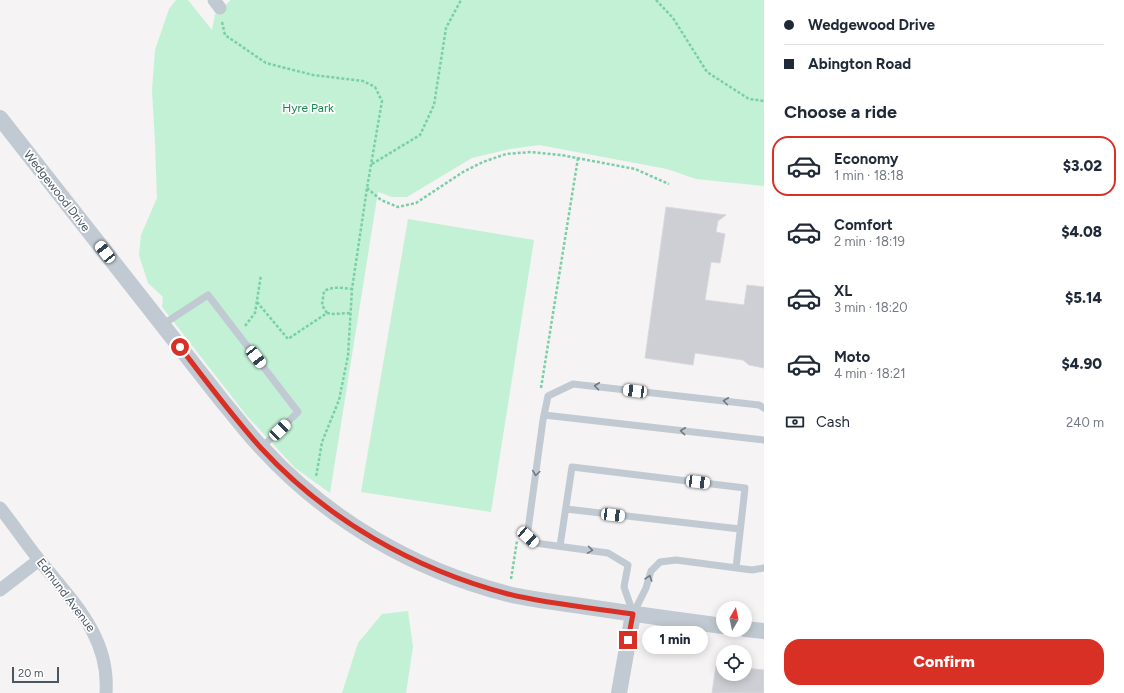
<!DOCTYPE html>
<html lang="en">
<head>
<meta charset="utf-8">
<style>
  body { margin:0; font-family:Figtree,sans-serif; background:#f2f2f3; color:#1f2937; height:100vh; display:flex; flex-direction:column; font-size:15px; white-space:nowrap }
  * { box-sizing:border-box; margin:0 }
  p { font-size:13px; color:#747a83 }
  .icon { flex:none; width:22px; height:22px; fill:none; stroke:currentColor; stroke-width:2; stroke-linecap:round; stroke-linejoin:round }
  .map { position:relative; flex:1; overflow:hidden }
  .sheet { display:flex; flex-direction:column; background:#fff; width:360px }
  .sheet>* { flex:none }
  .top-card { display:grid; align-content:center; height:88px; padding:0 20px; background:#fff }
  .needle { width:26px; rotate:9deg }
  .controls { position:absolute; left:716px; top:601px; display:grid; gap:8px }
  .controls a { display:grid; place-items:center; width:36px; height:36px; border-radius:50%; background:#fff; box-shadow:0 2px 10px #0003; font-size:20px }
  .scale { position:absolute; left:12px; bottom:10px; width:47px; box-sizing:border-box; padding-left:4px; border:2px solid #4a5661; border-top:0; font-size:11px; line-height:14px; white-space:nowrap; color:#4a5661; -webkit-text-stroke:3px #fff; paint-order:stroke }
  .end { position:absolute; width:18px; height:18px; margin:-9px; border:5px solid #d93025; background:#fff; box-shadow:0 0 0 2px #fff }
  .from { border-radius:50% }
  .bubble { position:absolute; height:28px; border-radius:14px; background:#fff; box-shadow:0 2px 10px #0003; font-size:13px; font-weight:800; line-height:28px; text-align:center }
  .car { position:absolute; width:12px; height:24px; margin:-12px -6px; border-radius:5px; box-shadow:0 0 3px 1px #0007; background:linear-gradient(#fff 24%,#345 0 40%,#fff 0 76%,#345 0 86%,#fff 0) }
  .top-card b { display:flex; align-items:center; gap:14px; height:38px; font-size:15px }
  .top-card b+b { border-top:1px solid #e0e1e3 }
  .top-card i { width:10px; height:10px; background:#1f2937 }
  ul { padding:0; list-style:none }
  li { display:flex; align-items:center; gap:12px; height:60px; margin:0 8px 6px; padding:0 12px; border:2px solid transparent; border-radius:16px }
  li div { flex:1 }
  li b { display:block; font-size:15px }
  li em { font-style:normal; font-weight:800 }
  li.selected { border-color:#d93025 }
  li>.icon { width:36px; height:36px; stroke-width:1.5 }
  h2 { padding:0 20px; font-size:18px; line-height:48px }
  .pay { display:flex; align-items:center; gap:10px; height:44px; padding:0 20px; font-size:15px }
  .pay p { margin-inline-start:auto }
  .action { display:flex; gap:8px; margin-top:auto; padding:8px 20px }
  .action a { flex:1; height:46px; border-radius:16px; background:#d93025; color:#fff; font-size:16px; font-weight:800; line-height:46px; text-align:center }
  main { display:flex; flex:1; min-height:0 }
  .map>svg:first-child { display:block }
  .green { fill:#c3f1d5 }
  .building { fill:#cdcfd5; stroke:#d7d9de }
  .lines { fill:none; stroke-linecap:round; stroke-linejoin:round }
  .path { stroke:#7ad0a6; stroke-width:2.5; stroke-dasharray:3 2; stroke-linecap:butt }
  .service { stroke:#c1cad2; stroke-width:7 }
  .minor { stroke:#c1cad2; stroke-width:13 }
  .tertiary { stroke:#c1cad2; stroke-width:16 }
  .oneway { stroke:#6e7983 }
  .route { stroke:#d93025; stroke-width:5 }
  .labels { text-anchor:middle; stroke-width:3.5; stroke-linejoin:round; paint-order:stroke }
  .park-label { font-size:12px; fill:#17864f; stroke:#fff }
  .street-label { font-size:12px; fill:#4a5661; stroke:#fff }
</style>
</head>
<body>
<main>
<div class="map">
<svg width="764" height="693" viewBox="0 0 764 693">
  <rect width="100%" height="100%" fill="#f5f3f3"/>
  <!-- green -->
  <path class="green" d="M176,0H188L212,30L215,14L230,1V0H764V186L696,179L667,169L539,145L510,149L472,158L407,197H392L378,192L330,493L295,468L247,416L162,307L163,297L148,283L139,255L141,235L157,198L155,143L152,90L155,50L169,9Z
    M408,219L534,240L491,512L361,492Z
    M408,611L413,647L406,693H342L358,643L382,614Z"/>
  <!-- building -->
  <path class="building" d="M666,207L726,215L718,221L716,232L725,234L720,263L711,262L705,300L744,305L747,285L764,287V368L749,365L743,360L695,353L693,365L645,358Z
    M716,665L723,666V674H745V668L764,670V693H712Z"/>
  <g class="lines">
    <!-- path -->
    <path class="path" d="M656,0L673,18L707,72L749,99L764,101
      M222,22L225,35L266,63L313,75L363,81L375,87L382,101L367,188L352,289L348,356L339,400L322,442L316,477
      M372,164L420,135L434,105L446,28L461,0
      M367,188L381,200L398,207L416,203L463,172L483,162L506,154L531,152L561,155L635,169L669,184
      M257,302L288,339L327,313L334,314L351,313
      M327,313L322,305L324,291C334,286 341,288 352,289
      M245,326L255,313L261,275
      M541,388L578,158
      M511,579L517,541"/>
    <!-- service -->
    <path class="service" d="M162,325L208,295L298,412L261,448
      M544,415L764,440
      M566,509L740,529
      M560,546L572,467L745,488L736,568
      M633,613L624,587L628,565L608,553L535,543L527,537L543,420L548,396L573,384L759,405L764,408
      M633,614L646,588L651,571L660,562L676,560L752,570L764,568"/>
    <!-- minor -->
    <path class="minor" d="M214,0L220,8
      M0,508C14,525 26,544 40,561C73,602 110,637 106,693
      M0,590L39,560"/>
    <!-- tertiary -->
    <path class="tertiary" d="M0,118L223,402C236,417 248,434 262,448C328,520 414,570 508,594C534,600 561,603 588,607C633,614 678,620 723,626
      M745,629L764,631
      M619,693L633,614"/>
  </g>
  <!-- one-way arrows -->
  <defs><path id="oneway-chevron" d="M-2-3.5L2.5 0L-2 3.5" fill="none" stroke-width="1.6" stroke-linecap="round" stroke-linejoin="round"/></defs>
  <g class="oneway">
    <use href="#oneway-chevron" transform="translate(597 386) rotate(-173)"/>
    <use href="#oneway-chevron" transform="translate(726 401) rotate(-173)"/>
    <use href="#oneway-chevron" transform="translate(683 431) rotate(-174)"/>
    <use href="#oneway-chevron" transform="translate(536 473) rotate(98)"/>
    <use href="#oneway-chevron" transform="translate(590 550) rotate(9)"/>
    <use href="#oneway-chevron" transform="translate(649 578) rotate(-72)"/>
  </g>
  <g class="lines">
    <!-- route -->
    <path class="route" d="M180,347C206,381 232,416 261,448C327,520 414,569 508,594C548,604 591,608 633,614L628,640"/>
  </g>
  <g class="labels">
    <!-- park labels -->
    <g class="park-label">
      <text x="308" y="112">Hyre Park</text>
    </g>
    <!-- street labels -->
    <g class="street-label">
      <text transform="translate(57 191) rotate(52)" y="4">Wedgewood Drive</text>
      <text transform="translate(66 595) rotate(53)" y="4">Edmund Avenue</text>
    </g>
  </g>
</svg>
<div class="controls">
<a><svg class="needle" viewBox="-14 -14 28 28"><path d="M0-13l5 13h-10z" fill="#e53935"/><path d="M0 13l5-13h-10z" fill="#747a83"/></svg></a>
<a><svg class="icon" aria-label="locate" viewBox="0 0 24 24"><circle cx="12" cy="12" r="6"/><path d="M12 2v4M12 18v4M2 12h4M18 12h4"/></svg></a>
</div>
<div class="scale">20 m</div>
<i class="end from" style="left:180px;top:347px"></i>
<i class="end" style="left:628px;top:640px"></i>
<div class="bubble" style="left:642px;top:626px;width:66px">1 min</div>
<i class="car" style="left:105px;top:252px;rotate:322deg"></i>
<i class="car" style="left:256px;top:357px;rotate:142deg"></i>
<i class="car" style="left:635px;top:391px;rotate:277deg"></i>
<i class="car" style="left:280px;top:430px;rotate:46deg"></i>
<i class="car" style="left:698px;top:482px;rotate:97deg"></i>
<i class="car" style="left:613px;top:515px;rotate:97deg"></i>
<i class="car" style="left:528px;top:537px;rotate:132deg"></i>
</div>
<section class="sheet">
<div class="top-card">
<b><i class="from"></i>Wedgewood Drive</b>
<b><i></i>Abington Road</b>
</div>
<h2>Choose a ride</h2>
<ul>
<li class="selected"><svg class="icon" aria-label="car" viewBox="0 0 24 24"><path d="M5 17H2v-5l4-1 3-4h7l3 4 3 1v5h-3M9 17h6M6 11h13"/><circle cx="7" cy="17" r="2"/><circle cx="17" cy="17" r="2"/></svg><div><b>Economy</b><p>1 min · 18:18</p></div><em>$3.02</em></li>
<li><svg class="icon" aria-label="car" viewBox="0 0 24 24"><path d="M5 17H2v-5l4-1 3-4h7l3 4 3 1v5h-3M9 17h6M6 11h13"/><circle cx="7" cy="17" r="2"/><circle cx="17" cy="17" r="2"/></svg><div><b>Comfort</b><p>2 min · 18:19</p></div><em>$4.08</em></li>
<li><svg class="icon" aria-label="car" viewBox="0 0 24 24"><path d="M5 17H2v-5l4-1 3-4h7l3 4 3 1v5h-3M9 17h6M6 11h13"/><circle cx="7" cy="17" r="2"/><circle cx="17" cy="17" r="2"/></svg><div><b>XL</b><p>3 min · 18:20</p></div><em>$5.14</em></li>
<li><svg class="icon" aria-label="car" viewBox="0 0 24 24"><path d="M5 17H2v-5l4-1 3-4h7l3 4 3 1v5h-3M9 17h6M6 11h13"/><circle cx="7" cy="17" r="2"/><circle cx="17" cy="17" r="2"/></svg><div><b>Moto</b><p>4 min · 18:21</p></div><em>$4.90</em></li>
</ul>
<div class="pay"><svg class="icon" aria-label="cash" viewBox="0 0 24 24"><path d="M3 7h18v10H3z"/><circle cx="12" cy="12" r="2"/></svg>Cash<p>240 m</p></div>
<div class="action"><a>Confirm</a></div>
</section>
</main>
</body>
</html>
